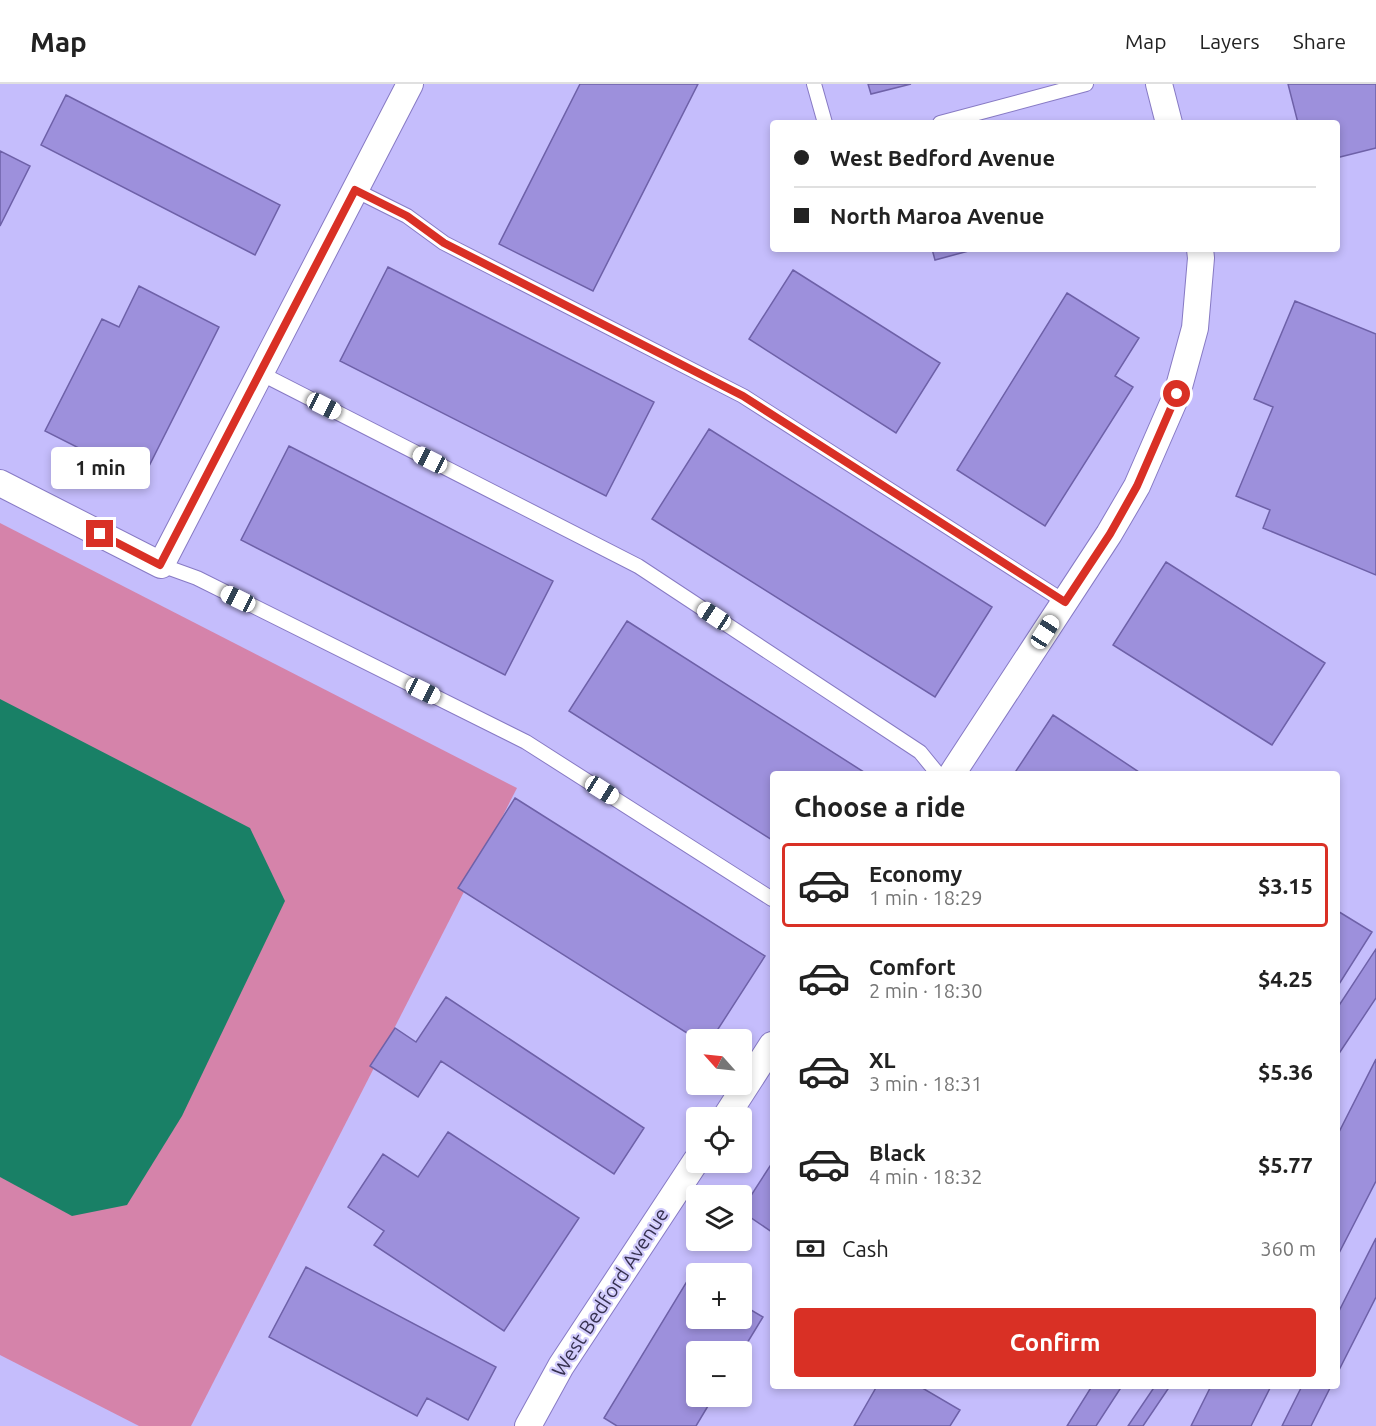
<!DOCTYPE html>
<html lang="en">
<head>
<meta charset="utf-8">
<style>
  body { margin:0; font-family:Ubuntu,sans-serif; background:#f6f6f6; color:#222; height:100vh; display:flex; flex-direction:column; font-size:22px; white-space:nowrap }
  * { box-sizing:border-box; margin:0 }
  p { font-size:20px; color:#767676 }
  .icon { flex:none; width:33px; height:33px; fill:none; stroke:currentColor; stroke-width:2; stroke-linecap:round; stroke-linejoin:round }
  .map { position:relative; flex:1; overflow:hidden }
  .side { position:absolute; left:770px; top:687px; width:570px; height:618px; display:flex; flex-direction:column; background:#fff; border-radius:6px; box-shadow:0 3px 9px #0003 }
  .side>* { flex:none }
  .guide { position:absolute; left:770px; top:36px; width:570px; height:132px; border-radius:6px; box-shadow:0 3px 9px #0003; display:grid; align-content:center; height:132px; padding:0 24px; background:#fff }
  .needle { width:39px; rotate:297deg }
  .controls { position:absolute; left:686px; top:945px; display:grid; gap:12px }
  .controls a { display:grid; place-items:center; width:66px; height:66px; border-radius:6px; background:#fff; box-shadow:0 3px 9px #0003; font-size:30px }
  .end { position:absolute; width:27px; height:27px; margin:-14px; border:8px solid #d93025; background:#fff; box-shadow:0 0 0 3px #fff }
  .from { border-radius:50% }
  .bubble { position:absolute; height:42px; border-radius:6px; background:#fff; box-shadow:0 3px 9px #0003; font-size:20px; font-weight:600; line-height:42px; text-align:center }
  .car { position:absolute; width:18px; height:36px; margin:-18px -9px; border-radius:8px; box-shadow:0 0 4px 2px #0007; background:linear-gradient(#fff 24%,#345 0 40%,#fff 0 76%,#345 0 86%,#fff 0) }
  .guide b { display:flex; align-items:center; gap:21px; height:57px; font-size:22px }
  .guide b+b { border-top:2px solid #e0e0e0 }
  .guide i { width:15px; height:15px; background:#222 }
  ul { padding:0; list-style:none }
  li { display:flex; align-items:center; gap:18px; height:84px; margin:0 12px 9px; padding:0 12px; border:3px solid transparent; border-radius:6px }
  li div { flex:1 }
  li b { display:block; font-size:22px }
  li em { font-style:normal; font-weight:600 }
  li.current { border-color:#d93025 }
  li>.icon { width:54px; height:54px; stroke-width:1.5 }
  h2 { padding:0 24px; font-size:27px; line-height:72px }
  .pay { display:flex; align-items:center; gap:15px; height:66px; padding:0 24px; font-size:22px }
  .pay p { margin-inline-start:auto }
  .action { display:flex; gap:12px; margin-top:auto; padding:12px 24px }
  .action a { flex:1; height:69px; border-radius:6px; background:#d93025; color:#fff; font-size:24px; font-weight:600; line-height:69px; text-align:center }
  header { display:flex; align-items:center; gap:36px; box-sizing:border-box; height:84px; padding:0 30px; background:#fff; border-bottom:2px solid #e0e0e0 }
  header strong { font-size:28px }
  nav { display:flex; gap:33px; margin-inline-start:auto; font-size:21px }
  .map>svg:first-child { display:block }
  .green { fill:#d583aa }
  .water { fill:#198066 }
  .building { fill:#9d90dc; stroke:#6e61a8; stroke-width:1.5 }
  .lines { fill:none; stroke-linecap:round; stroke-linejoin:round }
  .lane-casing { stroke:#877ac4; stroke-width:16 }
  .street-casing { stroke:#877ac4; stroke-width:28 }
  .lane { stroke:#fff; stroke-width:14 }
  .street { stroke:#fff; stroke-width:26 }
  .route { stroke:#d93025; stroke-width:8 }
  .labels { text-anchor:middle; stroke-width:4.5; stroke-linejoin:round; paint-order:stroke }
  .street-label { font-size:20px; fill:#363150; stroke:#d2ccfc }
</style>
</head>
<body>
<header>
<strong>Map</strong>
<nav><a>Map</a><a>Layers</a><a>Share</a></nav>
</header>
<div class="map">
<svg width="1376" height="1342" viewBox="0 0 1376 1342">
  <rect width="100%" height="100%" fill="#c5bdfc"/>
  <!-- green -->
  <path class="green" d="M0,439L517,704L191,1342H139L0,1271Z"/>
  <!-- water -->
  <path class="water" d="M0,615L250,744L285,817L182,1032L127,1121L72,1132L0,1093Z"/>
  <!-- building -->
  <path class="building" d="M580,0H698L593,207L499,160Z
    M868,0H911L871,10Z
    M1288,0H1376V64L1336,74V39H1298Z
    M66,11L280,121L255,171L41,61Z
    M0,67L30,82L0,142Z
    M932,165H976L935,176Z
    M388,183L654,318L606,412L340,277Z
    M793,186L940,279L896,349L749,255Z
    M139,202L219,243L142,396L45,347L102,235L119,243Z
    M1067,209L1139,254L1115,292L1133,303L1045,442L957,386Z
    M1295,217L1376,250V491L1263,444L1270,426L1236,412L1273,323L1254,315Z
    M709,345L992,523L935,613L652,435Z
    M289,362L553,497L505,591L241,456Z
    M1166,478L1325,579L1272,661L1113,561Z
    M627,537L867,690H772V756L569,627Z
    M1053,631L1142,690H1014Z
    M515,714L765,872L711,956H698L458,804Z
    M1336,826L1372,848L1336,905Z
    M1376,865V914L1336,974V926Z
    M446,913L644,1044L614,1090L441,977L418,1013L370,982L395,944L416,958Z
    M1376,975V1097L1336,1175V1054Z
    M448,1048L579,1134L504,1247L374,1161L384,1147L348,1123L383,1070L418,1093Z
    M772,1079V1148L741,1127Z
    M1376,1154V1213L1336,1292V1233Z
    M306,1183L496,1283L468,1336L427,1314L417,1332L269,1253Z
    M692,1189L696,1192V1234H741V1220L763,1233L741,1269V1268H696V1312H714L696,1342H617L604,1334Z
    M877,1302H919L960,1326L950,1342H854Z
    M1092,1302H1122L1096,1342H1067Z
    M1155,1302H1170L1143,1342H1128Z
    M1211,1302H1271L1251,1342H1191Z
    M1302,1302H1331L1311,1342H1282Z"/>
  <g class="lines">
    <defs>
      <path id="lane" d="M814,0L825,39
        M940,39L1086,0
        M355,106L407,132L444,159L743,312L1065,518
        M260,289L638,482L920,668L938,690
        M161,481L197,494L526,658L772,815"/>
      <path id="street" d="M1159,0L1169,39
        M0,399L161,481L410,0
        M952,690L1109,450L1137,402L1177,310L1195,244L1201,174L1200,165
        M725,1034L772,961
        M528,1342L561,1282L696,1077"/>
    </defs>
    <!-- lane casing -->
    <use href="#lane" class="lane-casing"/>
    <!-- street casing -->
    <use href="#street" class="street-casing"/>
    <!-- lane -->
    <use href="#lane" class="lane"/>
    <!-- street -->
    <use href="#street" class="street"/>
  </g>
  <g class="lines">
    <!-- route -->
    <path class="route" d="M100,450L160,481L355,106L407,132L444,159L743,312L1065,518L1110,450L1137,402L1177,310"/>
  </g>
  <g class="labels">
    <!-- street labels -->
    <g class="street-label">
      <text transform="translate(610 1208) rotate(-57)" y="7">West Bedford Avenue</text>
    </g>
  </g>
</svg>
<div class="controls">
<a><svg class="needle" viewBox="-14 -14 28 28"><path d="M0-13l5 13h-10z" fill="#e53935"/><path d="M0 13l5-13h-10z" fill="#767676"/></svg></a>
<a><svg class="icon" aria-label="locate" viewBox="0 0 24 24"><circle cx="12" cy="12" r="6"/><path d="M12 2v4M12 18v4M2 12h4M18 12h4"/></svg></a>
<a><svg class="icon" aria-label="layers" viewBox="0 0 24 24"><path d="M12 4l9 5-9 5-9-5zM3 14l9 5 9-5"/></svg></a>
<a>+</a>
<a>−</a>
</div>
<i class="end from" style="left:1177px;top:310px"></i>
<i class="end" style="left:100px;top:450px"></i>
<div class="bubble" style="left:51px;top:363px;width:99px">1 min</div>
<i class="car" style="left:324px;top:322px;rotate:117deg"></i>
<i class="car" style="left:430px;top:376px;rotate:297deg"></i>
<i class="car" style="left:238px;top:515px;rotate:296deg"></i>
<i class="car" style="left:714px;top:532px;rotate:303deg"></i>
<i class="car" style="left:1045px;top:548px;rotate:33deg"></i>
<i class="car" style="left:423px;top:607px;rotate:116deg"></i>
<i class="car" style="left:602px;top:706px;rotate:122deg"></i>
<div class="guide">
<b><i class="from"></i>West Bedford Avenue</b>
<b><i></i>North Maroa Avenue</b>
</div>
<section class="side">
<h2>Choose a ride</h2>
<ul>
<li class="current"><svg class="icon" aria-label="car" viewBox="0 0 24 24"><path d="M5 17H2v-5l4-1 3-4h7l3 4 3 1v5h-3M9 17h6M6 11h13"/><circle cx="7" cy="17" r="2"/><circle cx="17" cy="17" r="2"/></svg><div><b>Economy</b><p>1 min · 18:29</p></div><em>$3.15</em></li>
<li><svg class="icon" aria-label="car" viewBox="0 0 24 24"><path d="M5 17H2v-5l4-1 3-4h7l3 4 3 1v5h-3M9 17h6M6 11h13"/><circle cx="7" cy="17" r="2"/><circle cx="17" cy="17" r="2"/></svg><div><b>Comfort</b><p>2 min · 18:30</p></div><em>$4.25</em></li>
<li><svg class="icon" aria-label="car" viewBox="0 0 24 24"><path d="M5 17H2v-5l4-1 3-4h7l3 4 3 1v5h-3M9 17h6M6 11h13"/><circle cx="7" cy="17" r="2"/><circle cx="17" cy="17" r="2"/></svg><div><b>XL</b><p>3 min · 18:31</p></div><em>$5.36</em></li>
<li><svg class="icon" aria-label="car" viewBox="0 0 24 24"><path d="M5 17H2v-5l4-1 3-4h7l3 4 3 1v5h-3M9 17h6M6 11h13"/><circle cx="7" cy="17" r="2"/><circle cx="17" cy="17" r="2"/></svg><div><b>Black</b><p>4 min · 18:32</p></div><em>$5.77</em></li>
</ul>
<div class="pay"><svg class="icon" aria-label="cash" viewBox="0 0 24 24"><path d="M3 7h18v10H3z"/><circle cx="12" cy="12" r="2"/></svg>Cash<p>360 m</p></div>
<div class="action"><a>Confirm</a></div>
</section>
</div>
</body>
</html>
